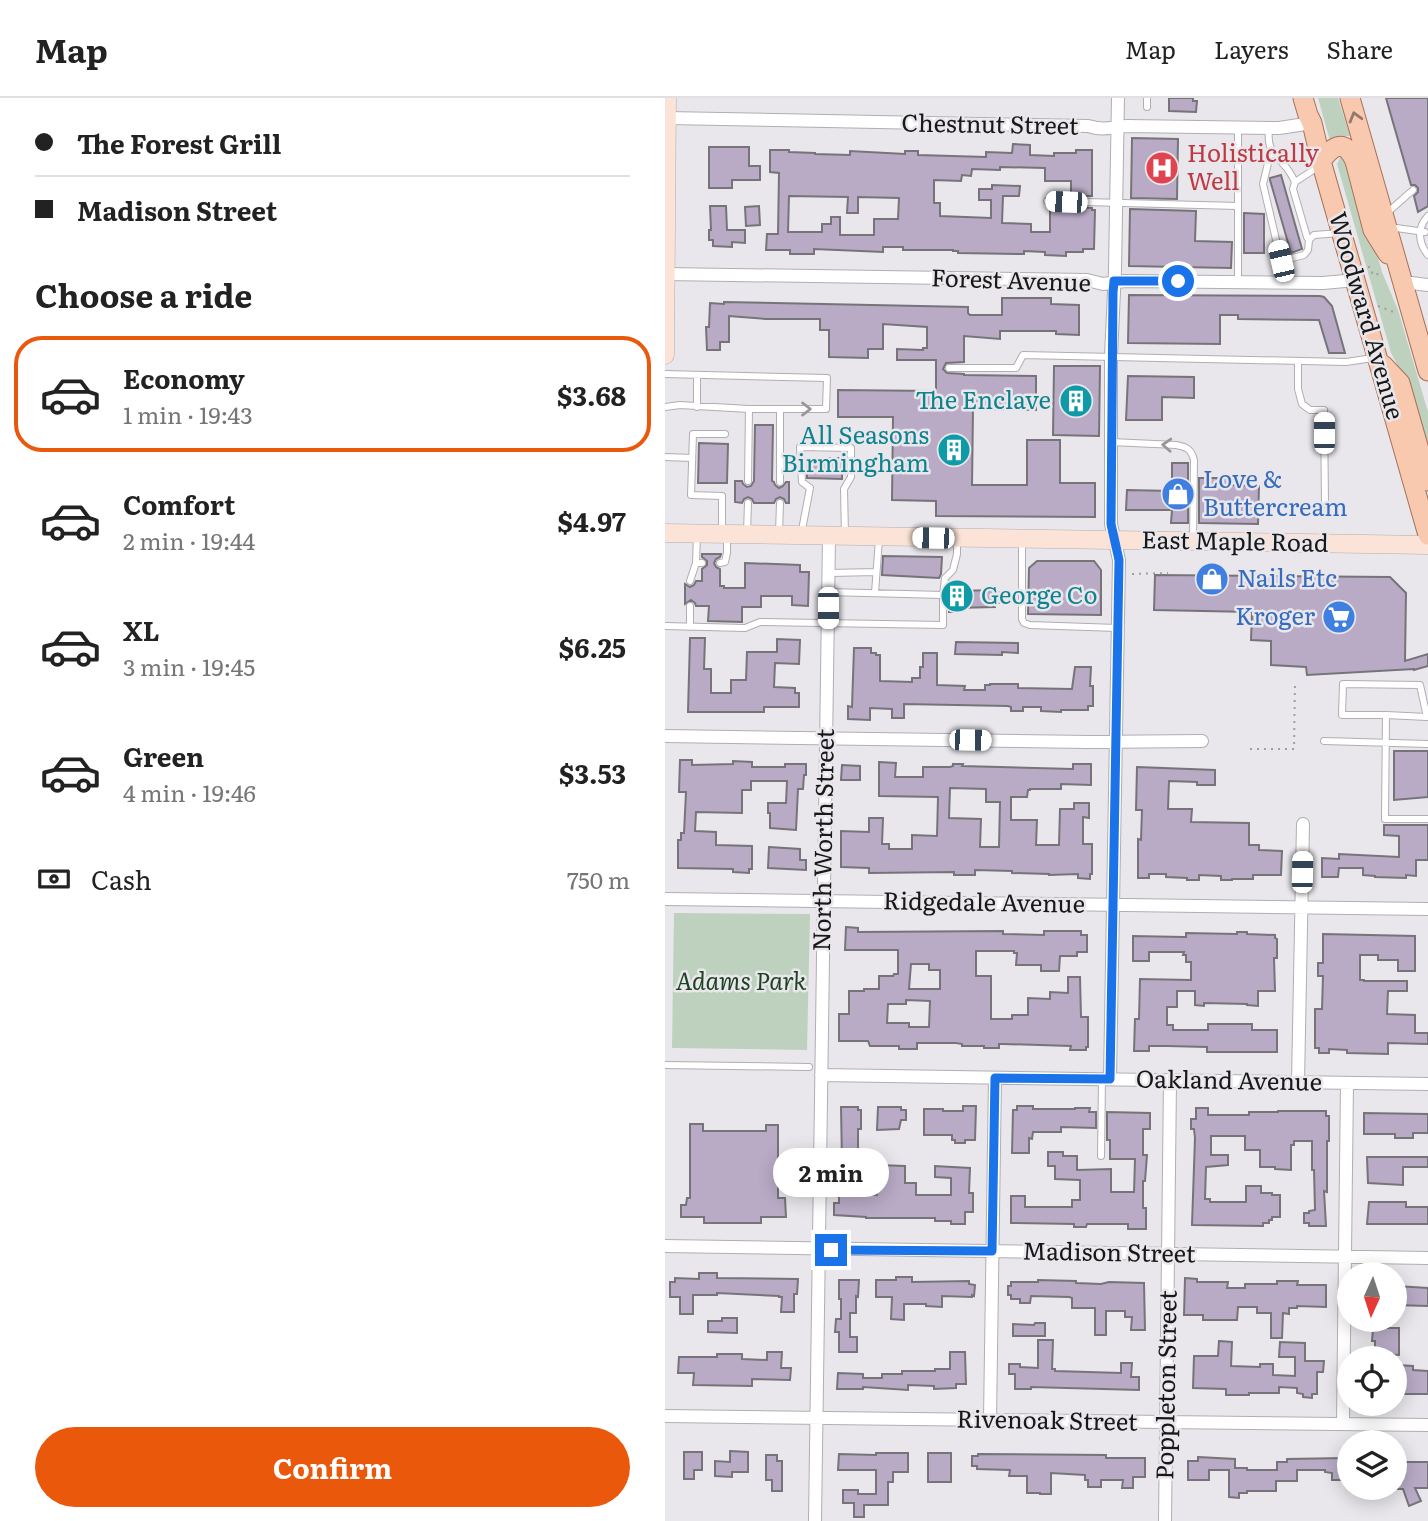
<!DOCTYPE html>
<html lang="en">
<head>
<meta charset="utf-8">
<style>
  body { margin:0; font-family:Literata,serif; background:#f2f2f2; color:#222; height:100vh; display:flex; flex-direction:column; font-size:26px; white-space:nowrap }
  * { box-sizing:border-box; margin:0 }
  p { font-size:23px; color:#767676 }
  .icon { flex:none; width:38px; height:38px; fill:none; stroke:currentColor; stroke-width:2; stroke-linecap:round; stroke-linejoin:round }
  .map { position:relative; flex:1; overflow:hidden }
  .drawer { display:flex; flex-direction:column; background:#fff; width:665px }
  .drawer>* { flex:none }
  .top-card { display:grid; align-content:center; height:154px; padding:0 35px; background:#fff }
  .needle { width:46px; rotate:183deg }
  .fabs { position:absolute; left:672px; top:1164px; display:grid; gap:14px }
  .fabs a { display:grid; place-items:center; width:70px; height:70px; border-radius:50%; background:#fff; box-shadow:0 4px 18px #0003; font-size:35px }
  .end { position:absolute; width:32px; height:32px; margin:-16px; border:9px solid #1a73e8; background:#fff; box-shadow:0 0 0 4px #fff }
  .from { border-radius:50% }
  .bubble { position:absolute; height:49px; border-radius:24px; background:#fff; box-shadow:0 4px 18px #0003; font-size:23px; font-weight:700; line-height:49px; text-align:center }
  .car { position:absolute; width:21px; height:42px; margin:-21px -10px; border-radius:9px; box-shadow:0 0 5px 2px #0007; background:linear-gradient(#fff 24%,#345 0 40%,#fff 0 76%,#345 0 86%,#fff 0) }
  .top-card b { display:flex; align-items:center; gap:24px; height:66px; font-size:26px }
  .top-card b+b { border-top:2px solid #e0e0e0 }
  .top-card i { width:18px; height:18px; background:#222 }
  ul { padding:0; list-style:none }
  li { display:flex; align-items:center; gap:21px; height:116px; margin:0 14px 10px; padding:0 21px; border:4px solid transparent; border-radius:28px }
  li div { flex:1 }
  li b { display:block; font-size:26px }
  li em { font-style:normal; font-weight:700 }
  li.on { border-color:#ea580c }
  li>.icon { width:63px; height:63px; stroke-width:1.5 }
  h2 { padding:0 35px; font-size:32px; line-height:84px }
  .pay { display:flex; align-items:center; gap:18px; height:77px; padding:0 35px; font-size:26px }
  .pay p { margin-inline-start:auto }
  .cta { display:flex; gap:14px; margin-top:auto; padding:14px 35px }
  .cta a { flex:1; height:80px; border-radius:42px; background:#ea580c; color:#fff; font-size:28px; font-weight:700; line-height:80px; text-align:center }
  header { display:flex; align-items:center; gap:42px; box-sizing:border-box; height:98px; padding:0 35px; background:#fff; border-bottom:2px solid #e0e0e0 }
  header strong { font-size:33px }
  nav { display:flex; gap:38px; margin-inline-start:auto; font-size:24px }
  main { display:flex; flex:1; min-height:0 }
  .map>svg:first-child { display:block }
  .green { fill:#bed1bf }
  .building { fill:#b9abc6; stroke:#767478; stroke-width:2; fill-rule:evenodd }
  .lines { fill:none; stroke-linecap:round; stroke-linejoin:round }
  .lane-casing { stroke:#b0aeb2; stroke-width:8 }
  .street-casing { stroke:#b0aeb2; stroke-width:14 }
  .secondary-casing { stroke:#b0aeb2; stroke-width:19 }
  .primary-casing { stroke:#a77258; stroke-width:21 }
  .path { stroke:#a09fa2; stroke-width:2; stroke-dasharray:2 5; stroke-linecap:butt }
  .lane { stroke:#fff; stroke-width:6 }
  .street { stroke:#fff; stroke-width:12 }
  .secondary { stroke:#fce3d7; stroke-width:18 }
  .primary { stroke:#f8c8af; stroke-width:19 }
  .oneway { stroke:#93796c }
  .oneway2 { stroke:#979798 }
  .route { stroke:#1a73e8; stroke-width:9 }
  .labels { text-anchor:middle; stroke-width:5; stroke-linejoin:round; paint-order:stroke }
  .street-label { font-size:24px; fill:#181819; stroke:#e9e7eb }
  .health-label { font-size:24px; fill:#be3a42; stroke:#e9e7eb; text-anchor:start }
  .culture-label { font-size:24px; fill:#0d838f; stroke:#e9e7eb; text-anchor:end }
  .shop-label { font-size:24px; fill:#366cbe; stroke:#e9e7eb; text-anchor:start }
  .park-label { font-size:24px; font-style:italic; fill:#1d4323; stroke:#e9e7eb }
</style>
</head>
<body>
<header>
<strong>Map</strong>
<nav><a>Map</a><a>Layers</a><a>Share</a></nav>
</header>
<main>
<section class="drawer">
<div class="top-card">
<b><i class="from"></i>The Forest Grill</b>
<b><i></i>Madison Street</b>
</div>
<h2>Choose a ride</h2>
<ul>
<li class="on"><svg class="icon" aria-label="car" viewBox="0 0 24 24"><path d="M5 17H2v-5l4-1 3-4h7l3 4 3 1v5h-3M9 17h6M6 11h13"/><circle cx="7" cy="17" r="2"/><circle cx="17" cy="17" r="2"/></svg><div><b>Economy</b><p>1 min · 19:43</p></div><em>$3.68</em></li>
<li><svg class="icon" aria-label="car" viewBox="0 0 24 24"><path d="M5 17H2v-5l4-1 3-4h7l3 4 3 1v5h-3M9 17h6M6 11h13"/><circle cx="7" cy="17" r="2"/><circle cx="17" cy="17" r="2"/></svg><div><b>Comfort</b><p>2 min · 19:44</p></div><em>$4.97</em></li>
<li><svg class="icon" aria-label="car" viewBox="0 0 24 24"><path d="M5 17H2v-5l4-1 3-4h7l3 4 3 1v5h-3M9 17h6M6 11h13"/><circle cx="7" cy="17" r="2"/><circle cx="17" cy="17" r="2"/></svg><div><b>XL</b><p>3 min · 19:45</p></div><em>$6.25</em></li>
<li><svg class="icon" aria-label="car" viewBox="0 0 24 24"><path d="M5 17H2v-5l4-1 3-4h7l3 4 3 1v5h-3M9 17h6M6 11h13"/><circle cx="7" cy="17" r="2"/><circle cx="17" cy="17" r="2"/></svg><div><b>Green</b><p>4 min · 19:46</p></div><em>$3.53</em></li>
</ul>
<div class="pay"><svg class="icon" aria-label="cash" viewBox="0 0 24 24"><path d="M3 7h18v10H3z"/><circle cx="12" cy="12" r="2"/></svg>Cash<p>750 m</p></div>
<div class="cta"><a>Confirm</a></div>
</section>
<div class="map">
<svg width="763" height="1423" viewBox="0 0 763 1423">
  <rect width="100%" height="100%" fill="#e9e7eb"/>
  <!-- green -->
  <path class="green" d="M653,0H673L685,38H674L665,43Z
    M676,58L686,63L717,174L733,212L763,314V363L741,283L726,255L672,66Z
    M9,815L145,816L142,952L7,950Z"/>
  <!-- building -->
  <path class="building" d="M504,0H528V3H532L531,14L504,13Z
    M721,0H763V108L753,114L749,98L753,94V90L750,87H746Z
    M467,40L513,41L512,101L466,100Z
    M348,46L365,47V57L389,58V55H411V52H427V98H406V83H380V70L335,69V72L307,71L306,78L297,77L296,83L269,82V105H275V118L326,120V102H314V91H327V87L355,88L354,98H338L337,125L366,126V134H385V112H406V109L427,110V112H430L429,151H418V154H401V158L380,157V154L359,153V156L293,155V153H288V152H238V149H218V154L149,151V156H125V152H101L102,136H113L114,75L105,74V52H124V54L150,55V56L185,57V53L240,56V53H253V57L321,59V54L347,55ZM124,98L183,99L182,115H193V99L234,100L233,121H209V137H175V119H166V126H157V134H123Z
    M44,49H84V68H95V82H67V90H44Z
    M616,77L637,151L626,155L605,82V80Z
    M45,108H61L62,132H80V145L67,144V149L48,148V142H44V132H46Z
    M94,108L95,127L81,128L80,109Z
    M465,111L531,113L530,143L567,144L566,170L464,168Z
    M579,115L599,116V155H579Z
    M464,197L655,198L659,199L667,208L680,255H664L654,222L573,221V217H555V246L463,245Z
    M337,200H386V206L414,207V237L391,236V233H335V241L299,238V264L281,265L278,271L282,275L299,276V277L371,278V312L308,311L307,387H362V342H395V385H430V419L271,418V403L227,402L228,319H173V292L271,293V262H232V251L258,252V250H262V229L218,226V251H203V260L164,259V232H155V221H101L64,218V244H55V252H42L41,229H44L45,205L59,206V204L303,209V215L305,217H337Z
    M389,268H435L434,338L388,337Z
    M463,278L529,279V300L497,299V322H461Z
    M90,327H108L107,383L109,384L110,387L114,390L118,388L121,384H124V405H121L119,401L115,399L111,401L109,405H89L87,401L83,399L79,401L77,405L70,404V383H77L78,386L82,389L86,388L89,383Z
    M34,345L63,346L62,385H33Z
    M142,360H177V381L142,380Z
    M507,365H523V425H506L507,412H461L462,392L507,393Z
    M534,380H567V387L594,388L593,426L534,425Z
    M37,456H56L55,459L51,461L49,465L51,469L55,471V488H59V490H80V465L135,467V474H144L143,508L127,507V498H96V509H77V524L43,523L44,508H31L30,505L26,502L20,506V486L25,489L29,487L31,483H37V471L42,467V463L37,459Z
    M218,458L277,459L276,476L274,480L217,477Z
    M372,463H429L436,472V517L363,516L364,470Z
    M490,477L725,479L741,495L740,563L763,556V568L749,572V571L642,577L641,569L606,567V543L586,542L587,514L489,512Z
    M285,485L292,486V493L331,492V494L337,495L336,505H330V509L289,510V514H284Z
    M25,540H40L39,571H46V595H66V582H81L82,554H112V541L135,542L134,566L110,565L109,589L130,590V595H134V609H99V614H23Z
    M291,544L353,545V555L337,554V557L290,556Z
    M189,550H206V555H211V557H215V583L247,584V580H255V569H258V555H272V587L300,588L299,592H320V587H325V586H353V590L407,591L410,569H426L425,588H428V608H423V612H396V614L376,613V609H358V613H346V609L343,608L239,606V620H227V611L205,610V622L183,621V608L187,609Z
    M729,653H763V699L729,702Z
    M15,662H27V667L68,666V663L87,664V669H120V666H141V677H139L138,691H133L131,732L105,730V715H103V705H121L122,683H86V692H77V715L31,714L30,733L51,734V747L87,748V771H84V775L68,774V771L13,770V742H16V735H19L21,694H14Z
    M214,664L231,665L230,679H258V669H285L288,668V666H298L297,668L408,671V666H426V687L396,686V691H365V692H363L362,699H346V722H372L371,747H394L395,711H409V705H424V720L418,719V746H427V776H425V781L413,780V776L384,777V776L347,775V773L310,772V777H289V774L204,775V770L176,769V733L204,734V720H218L217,746H224V751H247V737L272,738L273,699L214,698ZM285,690L321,691V704H335L334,749H315L316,721L284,720Z
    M177,667L195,668V682H176Z
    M472,669L550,672V687H532V684L504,683L503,711H527L526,724L584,725V747H594V752L617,753L616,777H588V781H567V782H556V778L534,777V782H522V780L501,779V776H484V780H473V741L476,742L477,712H471Z
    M719,727H763V762H751V778L741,777V780L710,779V778L698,777V770H674L673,779H657V760L674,761V756L734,759V738L719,737Z
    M104,749L135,751V762H141V772L103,770Z
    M181,829L193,830V834L338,833V836L379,837V833H416V837H422V854H412V858H395L394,873H376V867H351L352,855H349V853H311V878H326V921H347V917H363V900L385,901V894L403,895V879H415L416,919H423V949H421V952H405L406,948L339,946H334V950H319V948H297V946L291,945H252V951H234V948H205L203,943H174V916H184V893H199V891H214V878H228L229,876H233V852H180ZM246,866H264V872H275V891H244ZM241,902L265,903L264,929H244V925H222L223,906H241Z
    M572,834H582V836L610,837V840L612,841V860H609L610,893H593V908L582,907V906L539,905V908L530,907V893H512V909H502V927H508V932H543V926H587V932H612V954H542V949L502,948H484V953H469L470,921H474L475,881L526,882V864H521V857H518L519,854H484V863H468V838L519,839H521V835L572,836Z
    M658,836L750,838V873H733V862H713V857H695V882H699V883H742V893H723L722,916L750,917V935H763V946L723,945V956L682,955V952L664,951V955H654V950H650V911H657L658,878H653V865H658Z
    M298,1008H311L310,1042H300V1045H290V1042H287V1037H259V1011H278V1013H298Z
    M352,1008H368V1011H410V1010H425L424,1014H431V1030L396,1029V1034H368L367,1041L364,1040V1055H347L348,1012H352Z
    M176,1009H193V1012H196V1031H193V1051H195L194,1097H212V1067L240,1068V1085H251V1097H286V1080L270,1079V1068L305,1070L304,1095H308V1114H300V1126H286V1123H270V1120H201V1119L169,1117V1105H174V1093H180V1064H177Z
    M213,1009H236V1012H241V1022H236L234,1031L212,1032Z
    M531,1010H543V1017H584V1014H613V1013H661V1018H664V1043H662V1094L659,1093L661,1128H644V1125H639V1115H644V1113L650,1112L649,1072H647V1043H629V1047H626V1072L610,1071V1069H595V1052H580V1038H546V1057H563V1067L541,1069L540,1101H545V1104H581V1088H596V1095H607V1097H615V1119H607V1122H604V1125H598V1128L527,1127L530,1040L529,1031H526V1021H531Z
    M442,1014L485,1015V1031H478V1057H482L480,1083H478V1110H481V1131H463V1126H422L421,1129H409V1126L346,1125V1098H360V1109H407V1102H415V1082L390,1081V1068H383V1054H398V1058H412V1072L446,1071V1094H469L470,1061H445V1042H442Z
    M699,1015L763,1016V1035H748V1040H730V1036H699Z
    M25,1026H38V1033H101V1027H113V1100H120L121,1119H96V1125H39V1119H16V1107H21L22,1100H25Z
    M702,1059H763V1069H738V1087L703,1085Z
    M704,1104H741V1109H763V1126H702Z
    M34,1175H52V1180L133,1181L132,1196H129V1214H116L117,1199H114V1198L52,1195V1197H28V1216H15V1199H5V1184H10V1180L34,1181Z
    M231,1179H247V1184L304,1183V1186L310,1187L309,1198L307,1197V1199L277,1198V1209L261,1208V1206H239V1222L226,1221L227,1199H211V1182H231Z
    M520,1180L532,1181V1184H563L562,1190H580V1186H612V1183H633L632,1187H661V1209L632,1208V1210H624V1216L618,1215L617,1240H606V1215H592V1209H573L572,1222H538V1217H519Z
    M174,1182H194L193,1199L191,1198V1215H185V1239H192V1254H174V1234H170L171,1221H176V1201H174Z
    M373,1182L411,1183V1185L436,1186L444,1184L479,1185L480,1232H466L467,1219H460V1213H441V1237H430V1210H407V1200L404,1199L366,1198L365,1205H355V1201H346V1197H343V1188H346V1184H373Z
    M731,1188L763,1190V1208L730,1207Z
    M57,1220H72V1235L43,1234V1223H57Z
    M370,1225H380V1238H348V1226L369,1227Z
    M722,1230H734V1257L710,1256V1243H707L708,1231Z
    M373,1242H388L387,1271H390V1273L456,1275V1265H467L466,1279H474V1292L366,1289V1291H350V1276H344V1266H355V1269L373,1270Z
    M554,1243L567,1244L566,1268L595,1269V1266H608V1277L630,1278V1259H614L615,1244L640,1245V1263H659L658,1274H652V1296H647V1300L638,1299V1296L632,1295V1290L614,1289V1295H584V1297H561V1291L528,1290L529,1258H553Z
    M102,1254H117L116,1270H126L125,1282L87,1281V1288L28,1287L29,1275H13L14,1259H52V1256H77V1261L102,1262Z
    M285,1254H300L301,1286H291V1290L269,1291V1288L243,1287V1292L198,1289V1291H172L173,1275L198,1276V1280H217V1276H237V1273H270V1271H285Z
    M731,1267L748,1268V1272L763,1273V1296H730Z
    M65,1353L83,1354V1374H67V1379L50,1378V1363L65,1364Z
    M19,1354H37V1372H29V1381H19Z
    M211,1355H243V1374H228V1384H223V1407H199V1419H189V1405H178V1392H193V1396H211V1372H173L174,1356L211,1357Z
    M263,1355H286V1384H263Z
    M313,1356L441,1357V1360H480V1379H468V1390H457L458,1382H436V1389H423V1382H420V1377L386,1375V1396H375V1395H362V1378H344L345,1372L312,1371V1368H307V1358H313Z
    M101,1357H112V1363H117V1393H107V1382H101Z
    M533,1359L570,1361V1370H582V1372H612V1364H622V1361L681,1360L680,1382H667V1375L660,1374V1372H632V1383H611V1393H582V1395H574V1400L564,1399V1372H544V1382H523V1363H533Z
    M730,1364H763V1390H750L756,1403L744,1408L738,1391H730Z"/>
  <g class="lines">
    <defs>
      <path id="lane" d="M482,9V0
        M604,30C602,51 607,53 620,68C624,72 627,78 630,84L628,91L642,139L644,142L643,152L639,157L616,163L614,168V184
        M606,53L598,86L616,163
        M630,84L653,69
        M382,103L573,108
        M723,114L748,92
        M763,118C752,129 753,145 763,157
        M724,129L760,134
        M644,142L649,137L675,135
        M573,184V30
        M633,263V291L637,306L645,312H659L660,406
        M284,270H351L358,257L681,264L708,260
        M0,276L162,280L161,311H84L15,307L0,309
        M32,277V309
        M115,311V384
        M446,344L511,347C522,349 526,351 529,362L528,442
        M0,359L27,360
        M83,383L84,311
        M57,434V398L26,397L28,336H60
        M82,434L83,405
        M114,435L115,405
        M32,437L31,465H37
        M136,437L145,390L137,384L135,349L186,350V379L179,391L180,437
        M357,443V521L359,525L365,527L452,530
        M55,465L60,464L62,455V438
        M164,475L211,474
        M25,483L31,465
        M163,494L278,497L280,480L288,472L292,456V442
        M210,495L214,441
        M25,508V529
        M0,528L80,530L95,524L278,527V497
        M721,617L762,619L755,587L678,586L677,617H721L720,721H763
        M659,643L763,646
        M0,967L144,969
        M436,1058L437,981"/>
      <path id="street" d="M1,20L423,28C439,33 446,29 462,28L614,30L647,25
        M1,176L422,182L438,186L460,183L658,185L691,182
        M738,184L763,187
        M0,638L423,644L537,643
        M0,801L763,811
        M156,977L763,986
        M445,981L454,462L446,426V258L450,172L453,0
        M633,984L638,726
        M0,1148L763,1160
        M0,1318L763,1327
        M325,1322L330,980
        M678,1326L682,985
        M150,1423L164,438
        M500,1423L505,982"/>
      <path id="secondary" d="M0,257L2,0
        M0,435L763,447"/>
      <path id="primary" d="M638,0L643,17L647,25L656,63L763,437
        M685,0L763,273
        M656,63C669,46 680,41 690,63L708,132L723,156
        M718,267L735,285L763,383"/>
    </defs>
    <!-- lane casing -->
    <use href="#lane" class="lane-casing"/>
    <!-- street casing -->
    <use href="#street" class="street-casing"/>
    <!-- secondary casing -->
    <use href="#secondary" class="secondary-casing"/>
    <!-- primary casing -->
    <use href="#primary" class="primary-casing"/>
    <!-- path -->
    <path class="path" d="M703,169H705L708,177L718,175
      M713,208L731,215
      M467,476L503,475
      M585,651H629L630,584"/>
    <!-- lane -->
    <use href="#lane" class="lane"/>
    <!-- street -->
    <use href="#street" class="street"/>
    <!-- secondary -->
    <use href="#secondary" class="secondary"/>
    <!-- primary -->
    <use href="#primary" class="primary"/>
  </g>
  <!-- one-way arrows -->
  <defs><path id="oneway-chevron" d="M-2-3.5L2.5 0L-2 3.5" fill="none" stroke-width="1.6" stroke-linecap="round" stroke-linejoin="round" transform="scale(1.75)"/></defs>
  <use class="oneway" href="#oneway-chevron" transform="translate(690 19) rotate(-106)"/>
  <g class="oneway2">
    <use href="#oneway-chevron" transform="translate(141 311)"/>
    <use href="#oneway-chevron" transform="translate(502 347) rotate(-177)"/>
  </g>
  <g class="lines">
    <!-- route -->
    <path class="route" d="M166,1152L327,1153L330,980L445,981L454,462L446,426L448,194L449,183H513"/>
  </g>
  <!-- icons -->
  <defs>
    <symbol id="hospital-disc" viewBox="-11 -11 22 22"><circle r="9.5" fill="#e0444e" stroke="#e9e7eb"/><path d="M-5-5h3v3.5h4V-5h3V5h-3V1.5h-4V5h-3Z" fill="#fff"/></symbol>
    <symbol id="building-disc" viewBox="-11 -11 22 22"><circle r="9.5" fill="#0f9aa8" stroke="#e9e7eb"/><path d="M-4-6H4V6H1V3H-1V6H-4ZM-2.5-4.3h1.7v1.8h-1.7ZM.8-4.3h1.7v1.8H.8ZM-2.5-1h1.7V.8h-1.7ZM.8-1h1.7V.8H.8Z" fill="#fff"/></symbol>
    <symbol id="shop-disc" viewBox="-11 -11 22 22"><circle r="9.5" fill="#3f7fe0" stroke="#e9e7eb"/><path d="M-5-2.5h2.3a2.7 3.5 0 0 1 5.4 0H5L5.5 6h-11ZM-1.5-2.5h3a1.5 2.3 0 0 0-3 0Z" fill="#fff"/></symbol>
    <symbol id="supermarket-disc" viewBox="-11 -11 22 22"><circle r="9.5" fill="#3f7fe0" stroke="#e9e7eb"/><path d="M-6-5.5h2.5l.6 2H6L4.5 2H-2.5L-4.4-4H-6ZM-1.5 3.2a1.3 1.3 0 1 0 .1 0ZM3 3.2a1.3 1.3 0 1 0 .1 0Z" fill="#fff"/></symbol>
  </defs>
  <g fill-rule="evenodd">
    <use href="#hospital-disc" x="478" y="51" width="38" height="38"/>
    <use href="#building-disc" x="392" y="284" width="38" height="38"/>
    <use href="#building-disc" x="270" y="333" width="38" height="38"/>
    <use href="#shop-disc" x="494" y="377" width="38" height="38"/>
    <use href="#shop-disc" x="528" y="462" width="38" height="38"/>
    <use href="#building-disc" x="273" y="479" width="38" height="38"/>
    <use href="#supermarket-disc" x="655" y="500" width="38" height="38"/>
  </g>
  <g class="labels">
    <!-- street labels -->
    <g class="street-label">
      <text transform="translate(325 27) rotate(1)" y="8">Chestnut Street</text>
      <text transform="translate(346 183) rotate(2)" y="8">Forest Avenue</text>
      <text transform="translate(701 218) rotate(74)" y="8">Woodward Avenue</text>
      <text transform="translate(570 444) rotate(1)" y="8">East Maple Road</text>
      <text transform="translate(159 742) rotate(-89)" y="8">North Worth Street</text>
      <text transform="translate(319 805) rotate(1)" y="8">Ridgedale Avenue</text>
      <text transform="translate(564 983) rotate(1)" y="8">Oakland Avenue</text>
      <text transform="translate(444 1155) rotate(1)" y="8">Madison Street</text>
      <text transform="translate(502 1287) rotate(-89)" y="8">Poppleton Street</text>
      <text transform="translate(382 1323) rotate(1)" y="8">Rivenoak Street</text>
    </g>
    <!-- health labels -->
    <g class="health-label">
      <text x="522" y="64">Holistically<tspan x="522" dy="28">Well</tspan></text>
    </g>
    <!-- culture labels -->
    <g class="culture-label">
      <text x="386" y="311">The Enclave</text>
      <text x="264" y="346">All Seasons<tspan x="264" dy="28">Birmingham</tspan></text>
      <text x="316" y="506" text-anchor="start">George Co</text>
    </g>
    <!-- shop labels -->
    <g class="shop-label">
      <text x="538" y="390">Love &amp;<tspan x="538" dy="28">Buttercream</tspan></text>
      <text x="572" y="489">Nails Etc</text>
      <text x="650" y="527" text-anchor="end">Kroger</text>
    </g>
    <!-- park labels -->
    <g class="park-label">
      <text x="76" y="892">Adams Park</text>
    </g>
  </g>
</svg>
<div class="fabs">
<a><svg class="needle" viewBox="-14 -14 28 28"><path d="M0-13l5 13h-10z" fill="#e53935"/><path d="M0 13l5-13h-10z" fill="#767676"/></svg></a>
<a><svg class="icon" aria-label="locate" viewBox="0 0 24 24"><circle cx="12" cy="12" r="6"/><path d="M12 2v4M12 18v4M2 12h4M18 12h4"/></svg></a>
<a><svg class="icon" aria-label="layers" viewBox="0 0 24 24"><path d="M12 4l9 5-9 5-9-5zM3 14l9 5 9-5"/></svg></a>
</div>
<i class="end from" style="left:513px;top:183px"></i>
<i class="end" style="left:166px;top:1152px"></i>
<div class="bubble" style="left:108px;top:1050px;width:116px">2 min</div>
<i class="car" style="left:401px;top:104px;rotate:272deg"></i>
<i class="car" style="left:616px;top:163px;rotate:347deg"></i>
<i class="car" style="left:659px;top:335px;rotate:0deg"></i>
<i class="car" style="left:268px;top:440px;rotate:271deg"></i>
<i class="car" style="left:163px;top:510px;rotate:180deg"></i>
<i class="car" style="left:305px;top:642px;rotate:91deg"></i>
<i class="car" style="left:637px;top:774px;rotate:1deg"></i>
</div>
</main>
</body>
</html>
